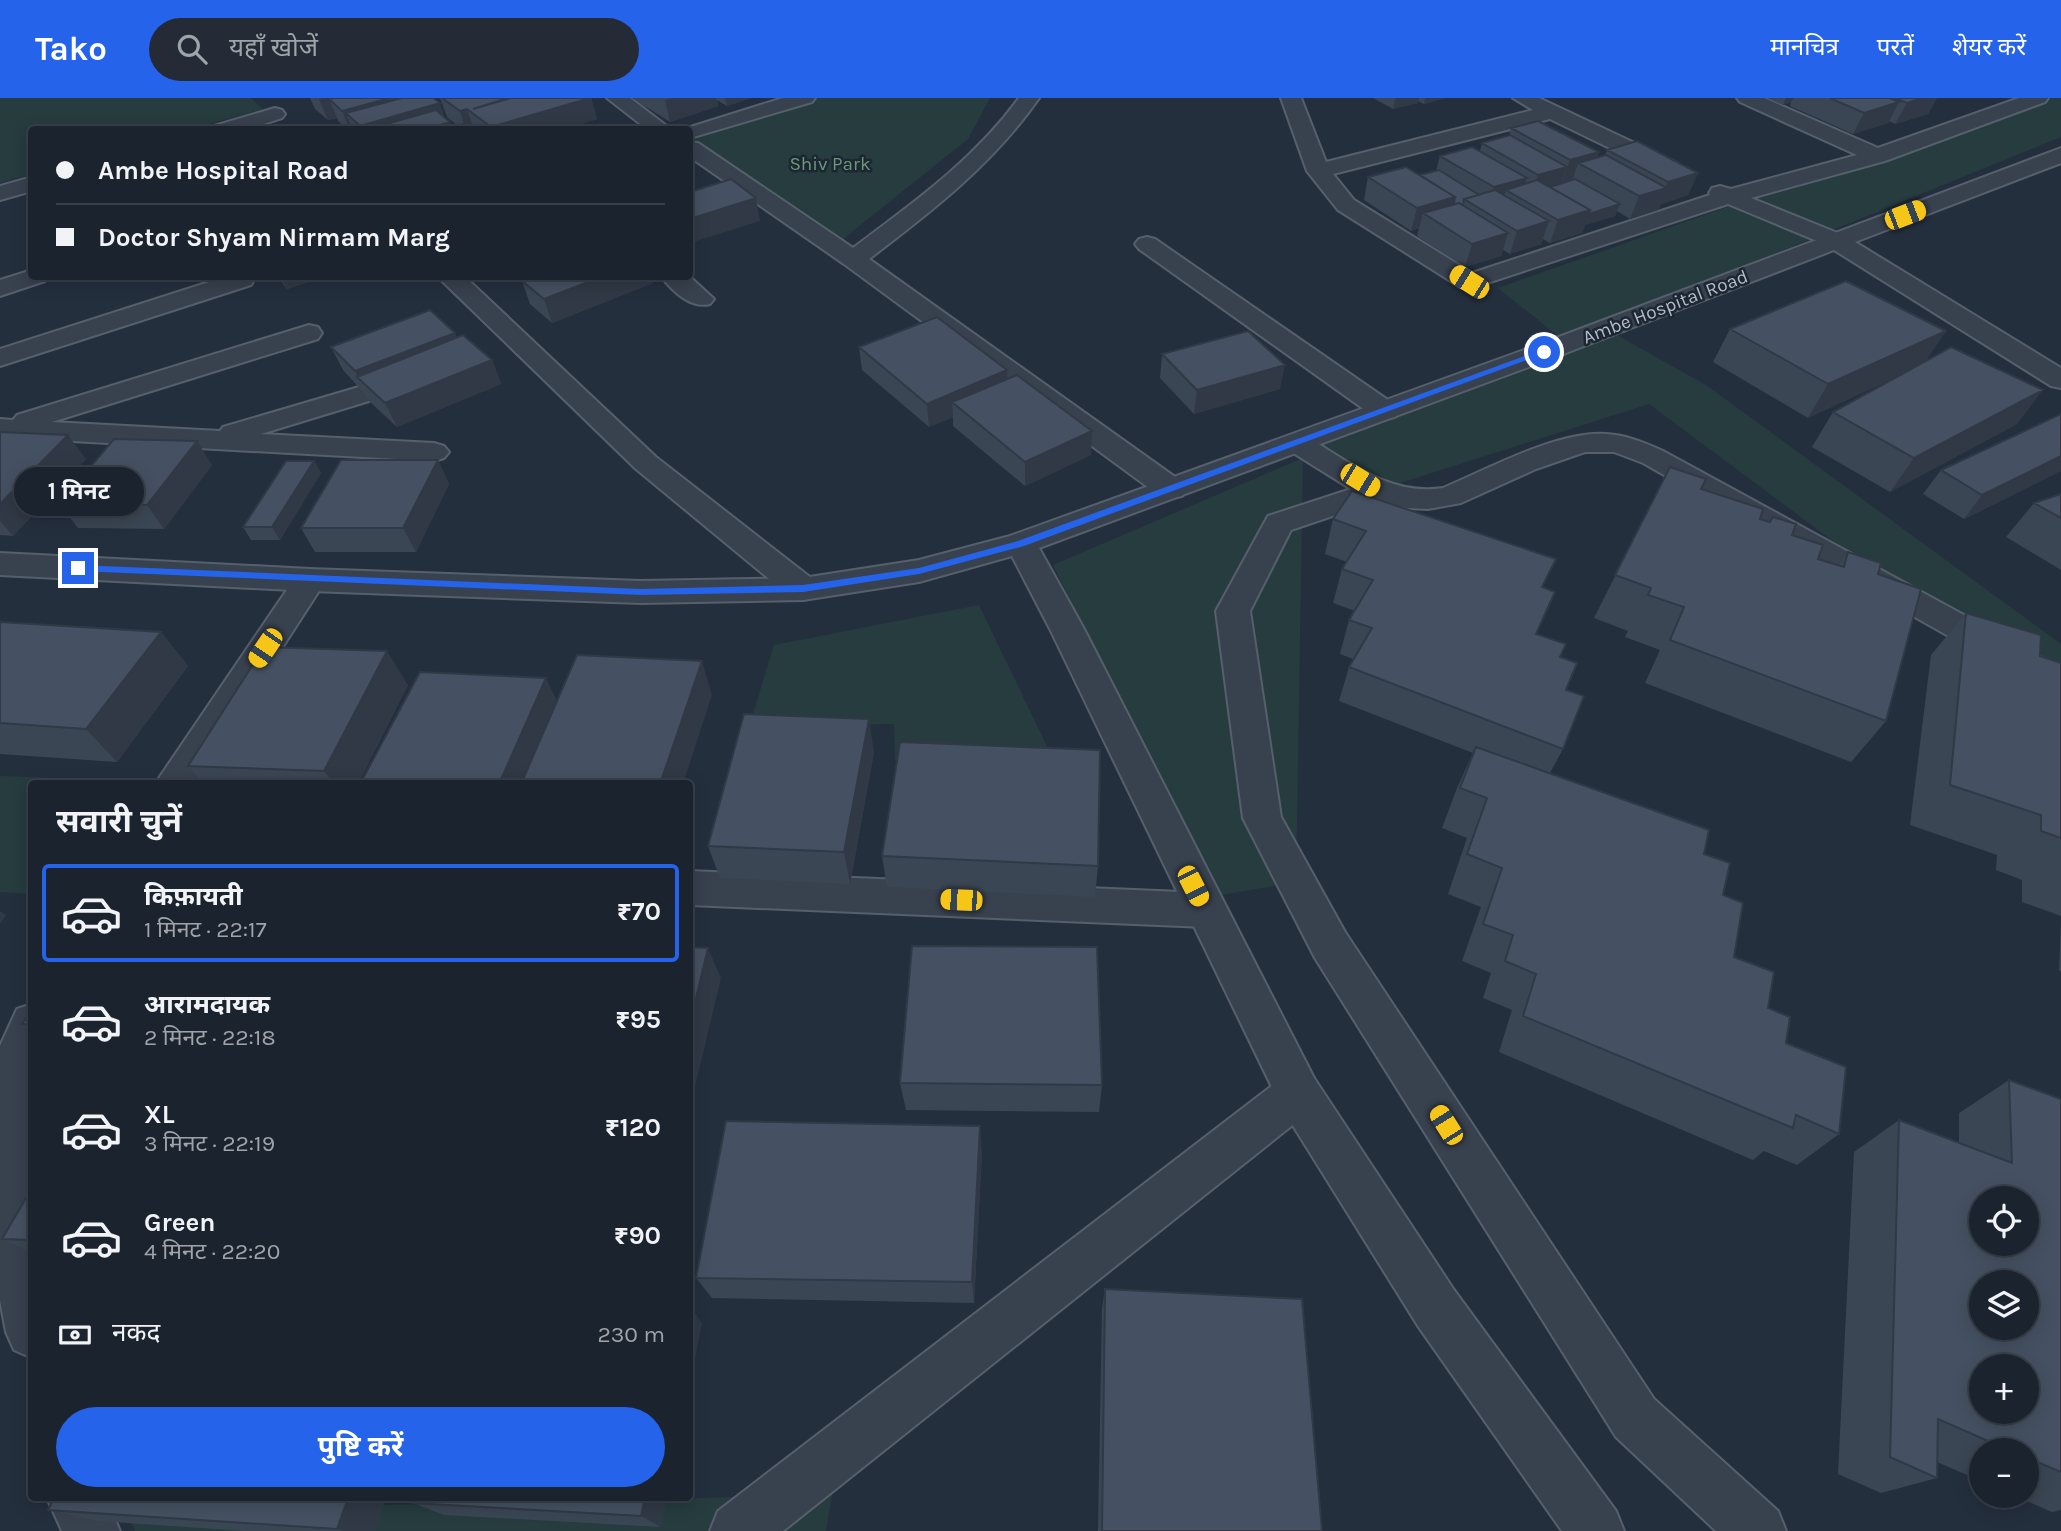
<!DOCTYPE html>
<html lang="hi">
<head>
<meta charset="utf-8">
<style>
  body { margin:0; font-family:Karla,"Noto Sans Devanagari",sans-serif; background:#242b36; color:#f1f3f6; height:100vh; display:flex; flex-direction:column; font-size:26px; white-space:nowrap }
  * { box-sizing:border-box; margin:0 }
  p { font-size:23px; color:#a0a4aa }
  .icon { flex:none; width:38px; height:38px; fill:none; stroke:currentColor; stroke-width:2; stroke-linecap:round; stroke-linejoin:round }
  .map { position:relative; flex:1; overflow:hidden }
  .details { position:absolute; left:28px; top:682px; width:665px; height:721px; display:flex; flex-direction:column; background:#1b232e; border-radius:7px; box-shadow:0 4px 18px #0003,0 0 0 2px #39404a }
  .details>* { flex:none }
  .guide { position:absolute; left:28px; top:28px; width:665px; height:154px; border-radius:7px; box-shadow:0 4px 18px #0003,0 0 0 2px #39404a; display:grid; align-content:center; height:154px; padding:0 28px; background:#1b232e }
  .buttons { position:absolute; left:1969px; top:1088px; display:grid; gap:14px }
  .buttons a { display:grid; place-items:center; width:70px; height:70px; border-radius:50%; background:#1b232e; box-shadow:0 4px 18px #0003,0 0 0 2px #39404a; font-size:35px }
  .end { position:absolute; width:32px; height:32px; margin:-16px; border:9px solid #2563eb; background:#fff; box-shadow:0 0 0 4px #fff }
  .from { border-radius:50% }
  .bubble { position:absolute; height:49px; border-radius:24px; background:#1b232e; box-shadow:0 4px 18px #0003,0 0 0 2px #39404a; font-size:23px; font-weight:700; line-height:49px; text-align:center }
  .car { position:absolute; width:21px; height:42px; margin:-21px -10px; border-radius:9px; box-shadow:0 0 5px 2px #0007; background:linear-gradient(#f5c518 24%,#345 0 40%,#f5c518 0 76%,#345 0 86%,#f5c518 0) }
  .guide b { display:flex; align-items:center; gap:24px; height:66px; font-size:26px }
  .guide b+b { border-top:2px solid #39404a }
  .guide i { width:18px; height:18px; background:#f1f3f6 }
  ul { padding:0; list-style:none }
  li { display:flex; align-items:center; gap:21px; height:98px; margin:0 14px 10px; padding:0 14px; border:4px solid transparent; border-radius:7px }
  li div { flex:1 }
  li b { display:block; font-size:26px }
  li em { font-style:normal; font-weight:700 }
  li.on { border-color:#2563eb }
  li>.icon { width:63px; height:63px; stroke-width:1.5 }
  h2 { padding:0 28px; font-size:32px; line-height:84px }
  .pay { display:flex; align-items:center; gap:18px; height:77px; padding:0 28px; font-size:26px }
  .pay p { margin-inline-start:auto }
  .button { display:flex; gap:14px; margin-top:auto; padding:14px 28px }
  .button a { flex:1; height:80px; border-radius:42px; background:#2563eb; color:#fff; font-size:28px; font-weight:700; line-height:80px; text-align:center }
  header { display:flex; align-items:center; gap:42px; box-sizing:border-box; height:98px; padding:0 35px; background:#2563eb; color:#fff }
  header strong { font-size:33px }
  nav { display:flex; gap:38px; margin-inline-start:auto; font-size:24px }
  .search { width:490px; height:63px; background:#242b36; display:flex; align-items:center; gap:18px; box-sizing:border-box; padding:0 24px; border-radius:38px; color:#a0a4aa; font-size:26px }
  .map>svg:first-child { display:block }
  .green { fill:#263c3f }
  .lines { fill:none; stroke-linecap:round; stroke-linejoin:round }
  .minor-casing { stroke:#565f6c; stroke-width:4 }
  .tertiary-casing { stroke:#565f6c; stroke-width:4 }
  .minor { fill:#38414e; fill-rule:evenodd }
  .tertiary { fill:#38414e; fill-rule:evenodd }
  .wall { fill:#3b4654 }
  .shaded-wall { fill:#303945 }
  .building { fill:#455162; stroke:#303945; stroke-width:2; fill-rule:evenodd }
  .route { fill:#2563eb }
  .labels { text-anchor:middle; stroke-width:5; stroke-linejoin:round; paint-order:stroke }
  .far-park-label { font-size:19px; fill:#6b9a76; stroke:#1d2633 }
  .far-street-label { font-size:19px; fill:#b4bcc9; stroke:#1d2633 }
</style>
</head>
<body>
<header>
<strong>Tako</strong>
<div class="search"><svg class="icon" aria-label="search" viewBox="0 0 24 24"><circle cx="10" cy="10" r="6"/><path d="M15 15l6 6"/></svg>यहाँ खोजें</div>
<nav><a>मानचित्र</a><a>परतें</a><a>शेयर करें</a></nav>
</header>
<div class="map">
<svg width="2061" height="1433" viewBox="0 0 2061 1433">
  <rect width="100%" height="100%" fill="#242f3e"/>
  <!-- green -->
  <path class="green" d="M0,0H251L263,11L191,31L32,32L31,76L0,85Z
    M817,0H990L968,41L833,149L690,39Z
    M2036,0H2061V39L1563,242L1498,190Z
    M1617,237L1706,287L2061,546V613L1649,306L1372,394L1319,348Z
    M1303,360L1296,784L1215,798L1053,467Z
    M979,507L1056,667L895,663L894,626L749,629L774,547Z
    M0,678L137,683L135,686H32L31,796L0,794Z
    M832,1397L826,1433H135L126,1413Z"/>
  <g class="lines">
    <defs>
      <path id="minor" d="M607,0H630L672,32H648Z
        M783,0H815L812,4L690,40V32H681Z
        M1019,0H1039C993,66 932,113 869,161L1182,384L1186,391L1182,398L1171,400L1160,398L844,166L690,59V44L698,45L853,150C913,105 974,62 1019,0Z
        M1281,0H1301L1326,64L1533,12L1513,0H1539L1677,65L1680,70L1677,75H1661L1550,21L1333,76L1354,102L1472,175L1710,97L1709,95L1712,90L1720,88L1731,91L1857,57L1740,4L1737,0H1764L1878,50L2019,0H2048L2045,4L1885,63L1751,100L1845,138L1849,143L1845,148H1829L1728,106L1469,191L1460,189L1338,112L1307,73Z
        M275,10L282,12L285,16L282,20L245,32H211L214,28Z
        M32,79V93L0,102V88Z
        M1147,139L1155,141L1395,307L1399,313L1395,319L1385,321L1375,319L1139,151L1135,146L1139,141Z
        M32,172V178H48L45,183L0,198V182Z
        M228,178H252L254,182L251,187L0,268V251Z
        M437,178H464L656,359L815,483L819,491L815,499L803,502L791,499L636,371Z
        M661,178H689L714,201L710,206C691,211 672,193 661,178Z
        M309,227L318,229L322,235L318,241L52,324L220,333L223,329L359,289L369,291L373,297L369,303L261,336L434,345L444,348L449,354L444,360L434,363L0,339V321L13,322L17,317Z
        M1297,336L1307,339C1351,365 1390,398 1443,390C1488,371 1559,332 1607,336C1626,337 1645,345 1663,353L2061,570V599L2049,595L1643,365L1614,354H1585L1536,371L1461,405L1428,411L1407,410L1377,403L1291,432L1250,513L1281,719L1345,834L1654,1301L1778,1413L1786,1433H1716L1616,1339L1315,860L1243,720L1216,513L1268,418L1351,391L1287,351L1282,345L1287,339Z
        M310,471L321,474L326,482L194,686H155L299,474Z
        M690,773L1205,795L1219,800L1225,812L1219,824L1205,829L690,807Z
        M32,906L29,1103L32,1114V1260L14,1252L6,1234L0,1202V948L17,911Z
        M1298,974L1314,980L1321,995L1314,1010L783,1433H710L718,1413L1282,980Z
        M47,1400H105L120,1433H62Z"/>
      <path id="tertiary" d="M2061,50V65L1855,144L2061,270V290L2051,288L1834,152L1553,260L1039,450L1084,531L1314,980L1454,1192L1616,1413L1624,1433H1562L1418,1228L1282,1010L1050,531L1012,458L919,484L803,502L641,505L310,493L0,477V455L310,471L641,483L803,480L919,462L1010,438L1160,384L1535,248Z"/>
    </defs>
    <!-- minor casing -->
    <use href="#minor" class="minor-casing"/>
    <!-- tertiary casing -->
    <use href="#tertiary" class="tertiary-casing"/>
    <!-- minor -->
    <use href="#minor" class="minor"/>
    <!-- tertiary -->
    <use href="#tertiary" class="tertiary"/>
  </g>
  <!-- wall -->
  <path class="wall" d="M310,0H433L445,20L450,24L452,30L458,28L447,19L440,0H591L597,21L563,32H348L338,23L337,20L328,22L315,11Z
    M632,0H751L727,8L717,2L718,8L670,24Z
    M1373,0H1446L1424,6L1418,3V5L1393,11Z
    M1767,0H1937L1928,16L1895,26L1889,23L1888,25L1853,36L1790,8L1791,4L1783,7Z
    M1511,30L1599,54L1596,60L1605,58L1607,52L1698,75L1688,97L1661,106L1658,112L1630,121L1617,113L1615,118L1585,127L1582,135L1550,145L1543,141L1541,146L1510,156L1503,152L1501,158L1465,169L1417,138L1419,130L1411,133L1364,102L1368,79L1420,77L1436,73L1440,58L1480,53L1482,45L1509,38Z
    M277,178H327L287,191Z
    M522,183L653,185L552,225L530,206Z
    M1730,231L1946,233L1926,262L2017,326L1890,394L1812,349L1833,314L1898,278L1808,320L1713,264Z
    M457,239L492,262L501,286L397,329L369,303L365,296L343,272L331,249Z
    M859,249L1007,272V281L1091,357L1025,388L953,328V319L929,329L862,272Z
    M1162,256L1280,291L1194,316L1160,280Z
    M2061,316V373L1964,421L1923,396L1941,372Z
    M0,334L86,361L13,438L0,437Z
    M438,362L449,386L416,454H315L301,430Z
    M314,363L321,375L280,442H251L243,429Z
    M212,367L164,431L78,430L59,406Z
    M1670,369L1701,391L1792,437L1818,461L1838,468L1848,454L1878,476L1886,623L1851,664L1645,585L1660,552L1625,539L1628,533L1594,520Z
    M2061,396V472L2006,439L2034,405Z
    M1333,421L1543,490L1536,536L1560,559L1566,592L1563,651L1550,675L1704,756L1723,797L1734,859L1768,910L1786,945L1839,1036L1797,1067L1764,1053L1753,1062L1499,954L1512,912L1483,900L1491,875L1462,863L1481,809L1448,796L1467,740L1442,730L1457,690L1473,655L1339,603L1349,569L1353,561L1340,556L1349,522L1355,513L1333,505L1342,471L1347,464L1325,456Z
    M1966,515L2040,558L2061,565V818L2022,804V782L1996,772L1997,757L1910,727L1931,557Z
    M0,524L161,534L188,568L117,664L0,656Z
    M408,587L358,686H204L188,668Z
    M874,654L850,786L720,780L708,748Z
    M882,758L1098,768L1095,799L887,789Z
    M2061,823V873H2059Z
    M32,911V932L22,926Z
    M2009,982L2061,1001V1412L2052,1414L2015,1398H2026V1353H1981V1383L1937,1364V1380L1881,1395L1838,1376L1854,1054L1899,1022L1959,1045V1015Z
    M900,985L1102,987L1099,1014L906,1012Z
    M982,1054L974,1205L712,1200L696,1180Z
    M32,1090V1155L2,1141Z
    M1105,1191L1322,1433H1098L1102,1211Z
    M386,1400L375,1433H244L98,1423L48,1412Z
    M666,1400L661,1429L444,1417L413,1405Z"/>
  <!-- shaded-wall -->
  <path class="shaded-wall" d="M323,0H425L440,5L447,25L450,24L453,32H361L360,28L346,15L353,32H350L342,13L329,1L337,20L328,22L319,1Z
    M591,0L597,21L563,32H492L491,29Z
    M672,0H716L718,8L670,24L665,2Z
    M725,0H751L727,8Z
    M1397,0H1419L1418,5L1393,11L1395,1Z
    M1425,0H1446L1424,6Z
    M1786,0H1794L1791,4L1783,7Z
    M1922,0H1937L1928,16L1895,26L1907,5Z
    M1899,4L1888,25L1853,36L1864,15Z
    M467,11L474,32H466L460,13Z
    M1599,54L1592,73L1578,65L1573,81L1562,84L1570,62Z
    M1567,69L1559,91L1531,99L1538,77Z
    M1698,75L1688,97L1661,106L1658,112L1630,121L1639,98L1665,90L1668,84Z
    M1527,80L1520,100L1506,92L1501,108L1488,112L1494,89Z
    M1455,99L1449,122L1423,115L1419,130L1411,133L1417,110Z
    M756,100L760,123L690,145V121Z
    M1620,106L1615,118L1585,127L1582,135L1550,145L1558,122L1590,112Z
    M1549,123L1541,146L1510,156L1517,133Z
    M1508,135L1501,158L1465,169L1472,146Z
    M281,178H327L287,191Z
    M604,178H651L653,185L552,225L544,201Z
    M1946,233L1924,266L1808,320L1828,286Z
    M455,235L465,259L358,280L355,273Z
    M492,262L501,286L397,329L385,305Z
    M1285,267L1280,291L1194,316L1197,292Z
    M1007,272V296L952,304L953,319L929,329L927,306Z
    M2043,292L2017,326L1890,394L1914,360Z
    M1092,333L1091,357L1025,388V364Z
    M68,337L86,361L13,438L0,423V406Z
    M197,343L212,367L164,431L147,407Z
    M2061,358V373L1964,421L1982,397Z
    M438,362L449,386L416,454L403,430Z
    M314,363L321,375L280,442L272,429Z
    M161,534L188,568L117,664L86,631Z
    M387,553L408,587L358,686H334L324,673Z
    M702,563L712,597L683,686H660Z
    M546,580L562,613L531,686H499Z
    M869,621L874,654L850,786L844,754Z
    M0,813L6,817L0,826Z
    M708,850L721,880L690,1010V925Z
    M980,1028L982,1054L974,1205L972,1184Z
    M690,1208L702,1225L690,1287Z
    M348,1400H386L375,1433H343L337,1431Z
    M645,1400H666L661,1429L641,1418Z"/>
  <!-- building -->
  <path class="building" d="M333,0H390L342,13L329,1Z
    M402,0H433L440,5L360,28L346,15Z
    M442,0H508L473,11L511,0H590L491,29L467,11L460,13Z
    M1830,0H1890L1899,4L1864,15Z
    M1895,0H1922L1907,5Z
    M436,12L450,24L424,32H365Z
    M1538,23L1599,54L1570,62L1511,30Z
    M464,26L471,32H446Z
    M1510,37L1567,69L1538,77L1482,45Z
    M1637,43L1698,75L1668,84L1607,52Z
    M1472,49L1527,80L1494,89L1440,58Z
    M1606,57L1667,90L1639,98L1578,65Z
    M1406,69L1455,99L1417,110L1368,79Z
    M1439,72L1479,97L1464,101L1463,107L1459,105L1455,106L1454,105L1455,99L1420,77Z
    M731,81L756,100L690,121V94Z
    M1575,81L1620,106L1589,116L1590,112L1550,89Z
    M1537,82L1590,112L1558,122L1506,92Z
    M1495,92L1549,123L1517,133L1464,101Z
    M1459,105L1508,135L1472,146L1423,115Z
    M535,178H604L544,201L522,183Z
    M1846,183L1946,233L1828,286L1730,231Z
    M430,212L455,235L355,273L331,249Z
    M937,219L1007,272L927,306L859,249Z
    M1248,233L1285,267L1197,292L1162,256Z
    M463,237L492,262L385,305L357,279Z
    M1951,249L2043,292L1914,360L1833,314Z
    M1017,277L1092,333L1025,364L952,304Z
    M2061,316V358L1982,397L1941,372Z
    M0,334L68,337L0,406Z
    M114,341L197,343L147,407L59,406Z
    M341,362H438L403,430H301Z
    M286,363H314L272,429H243Z
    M1670,369L1706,381L1701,391L1763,411L1760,421L1770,424L1773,419L1796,426L1792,437L1823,447L1818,461L1844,469L1848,454L1881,465L1878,476L1921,491L1886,623L1670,542L1684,509L1648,497L1651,490L1615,477Z
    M1352,393L1556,461L1542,489L1555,494L1536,536L1566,546L1560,559L1577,565L1566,592L1584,598L1563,651L1349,569L1372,530L1349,522L1373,482L1342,471L1366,433L1333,421Z
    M2061,396V420L2034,405Z
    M1966,515L2041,537L2040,558L2061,565V740L2041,733V717L1950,687Z
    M0,524L161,534L86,631L0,625Z
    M264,549L387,553L324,673L188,668Z
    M577,557L702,563L660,686H521Z
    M420,574L546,580L499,686H360Z
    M744,616L869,621L844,754L708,748Z
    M900,644L1100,652L1098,768L882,758Z
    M1476,649L1709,732L1704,756L1730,765L1723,797L1743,805L1734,859L1774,874L1768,910L1790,919L1786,945L1846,969L1839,1036L1796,1017L1793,1030L1523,918L1536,876L1505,863L1513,837L1483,826L1502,770L1467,756L1487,700L1460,690Z
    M912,848L1097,849L1102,987L900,985Z
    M690,849L708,850L690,925Z
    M32,911V926H22Z
    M2009,982L2061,1001V1374L2026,1359V1353H2011L1938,1321L1937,1380L1890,1359L1899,1022L2012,1065ZM1981,1101H2026V1146H1981ZM1981,1185H2026V1230H1981ZM1981,1269H2026V1314H1981Z
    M726,1023L980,1028L972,1184L696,1180Z
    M32,1090V1142L2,1141Z
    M1105,1191L1302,1201L1322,1433H1102Z
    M54,1400H348L337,1431L48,1412Z
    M415,1400H645L641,1418L413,1405Z"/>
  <!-- route -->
  <path class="route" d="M1541,252L1548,254L1024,448L919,476L803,494L641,497L78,473L73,470L78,467L641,491L803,487L919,470L1018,443Z"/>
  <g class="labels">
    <!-- far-park labels -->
    <g class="far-park-label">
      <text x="830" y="72">Shiv Park</text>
    </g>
    <!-- far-street labels -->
    <g class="far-street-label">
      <text transform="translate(1665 208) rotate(-21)" y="7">Ambe Hospital Road</text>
    </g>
  </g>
</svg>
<div class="buttons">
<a><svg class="icon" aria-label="locate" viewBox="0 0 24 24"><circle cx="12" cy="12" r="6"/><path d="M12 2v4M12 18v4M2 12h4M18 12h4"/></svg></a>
<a><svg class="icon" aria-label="layers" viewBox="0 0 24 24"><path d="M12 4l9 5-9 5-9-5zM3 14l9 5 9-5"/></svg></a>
<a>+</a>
<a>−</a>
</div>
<i class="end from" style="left:1544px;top:254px"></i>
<i class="end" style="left:78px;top:470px"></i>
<div class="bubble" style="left:14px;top:369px;width:130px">1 मिनट</div>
<i class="car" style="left:1905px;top:117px;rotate:69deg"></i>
<i class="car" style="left:1469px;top:184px;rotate:302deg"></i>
<i class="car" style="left:1360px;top:382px;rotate:121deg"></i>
<i class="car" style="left:265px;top:550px;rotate:214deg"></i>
<i class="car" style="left:1193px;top:788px;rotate:153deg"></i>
<i class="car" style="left:961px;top:802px;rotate:272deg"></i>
<i class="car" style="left:1446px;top:1027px;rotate:328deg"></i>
<div class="guide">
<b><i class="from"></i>Ambe Hospital Road</b>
<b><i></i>Doctor Shyam Nirmam Marg</b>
</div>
<section class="details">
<h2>सवारी चुनें</h2>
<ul>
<li class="on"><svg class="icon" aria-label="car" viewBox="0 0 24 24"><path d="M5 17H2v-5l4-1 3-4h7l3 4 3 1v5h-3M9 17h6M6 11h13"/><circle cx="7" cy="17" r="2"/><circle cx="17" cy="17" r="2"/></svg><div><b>किफ़ायती</b><p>1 मिनट · 22:17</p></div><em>₹70</em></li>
<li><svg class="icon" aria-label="car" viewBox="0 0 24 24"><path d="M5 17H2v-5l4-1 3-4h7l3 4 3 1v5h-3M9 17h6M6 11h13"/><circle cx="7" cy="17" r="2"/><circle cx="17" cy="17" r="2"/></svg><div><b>आरामदायक</b><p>2 मिनट · 22:18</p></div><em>₹95</em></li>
<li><svg class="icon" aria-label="car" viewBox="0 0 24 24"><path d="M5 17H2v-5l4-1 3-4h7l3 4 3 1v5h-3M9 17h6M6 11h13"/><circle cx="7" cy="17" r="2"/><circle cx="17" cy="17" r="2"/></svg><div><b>XL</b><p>3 मिनट · 22:19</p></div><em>₹120</em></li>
<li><svg class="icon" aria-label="car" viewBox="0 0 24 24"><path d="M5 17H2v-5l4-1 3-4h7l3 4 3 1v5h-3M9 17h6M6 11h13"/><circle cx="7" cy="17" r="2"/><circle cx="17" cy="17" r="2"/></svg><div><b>Green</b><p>4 मिनट · 22:20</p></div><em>₹90</em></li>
</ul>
<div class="pay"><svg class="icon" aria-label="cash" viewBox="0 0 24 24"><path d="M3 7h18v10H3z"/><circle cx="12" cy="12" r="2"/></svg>नकद<p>230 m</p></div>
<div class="button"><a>पुष्टि करें</a></div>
</section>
</div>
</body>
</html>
